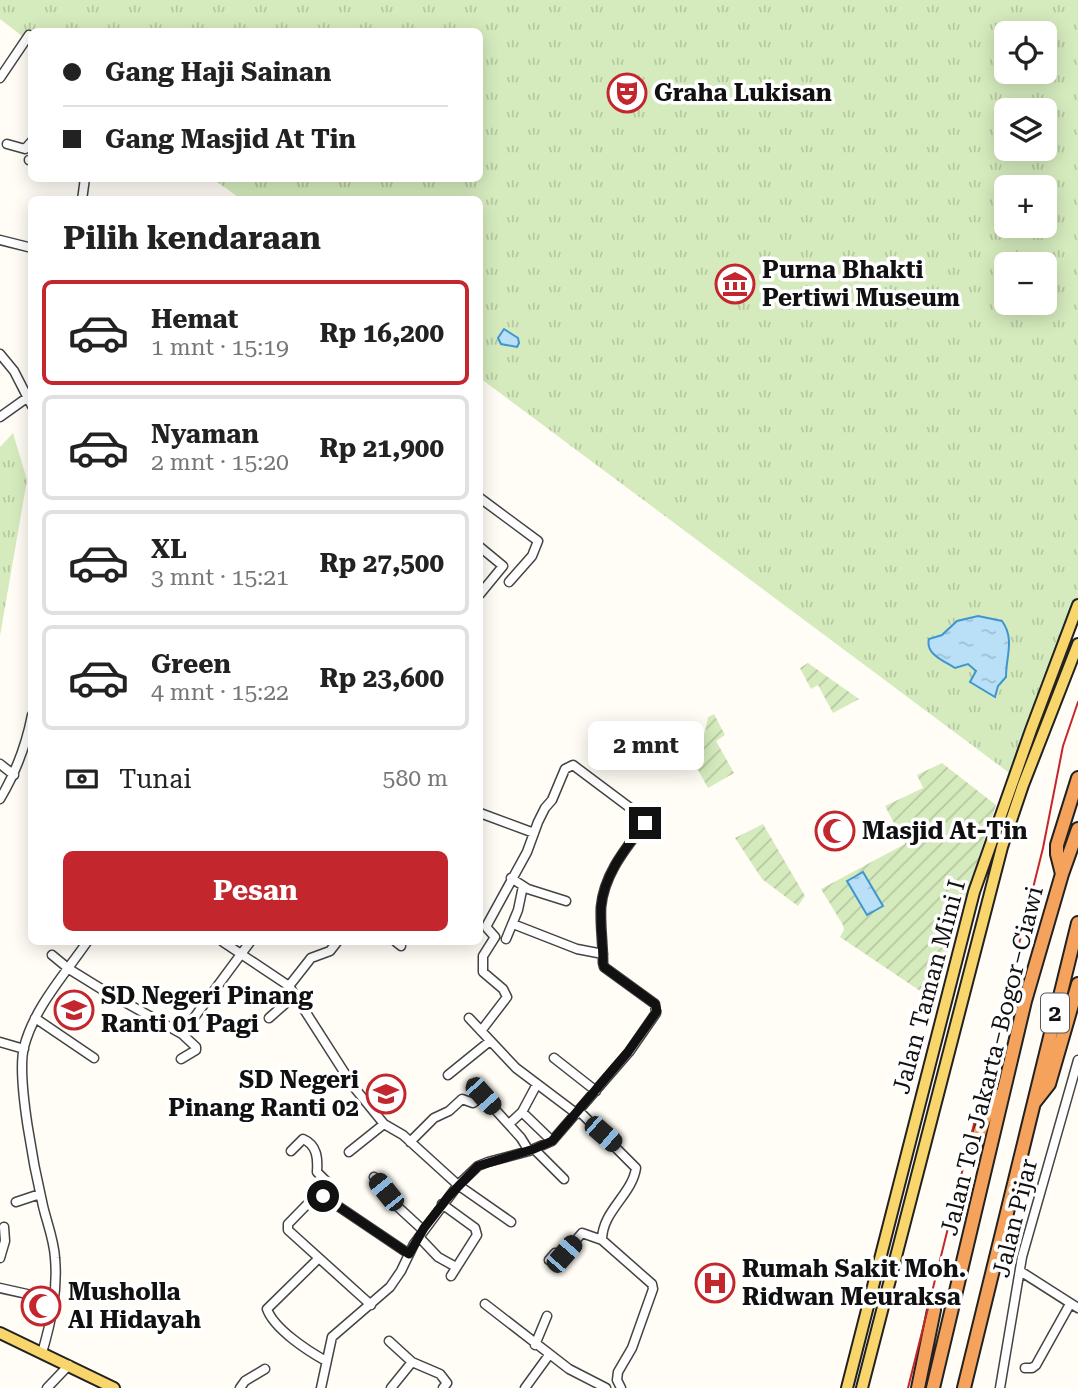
<!DOCTYPE html>
<html lang="id">
<head>
<meta charset="utf-8">
<style>
  body { margin:0; font-family:"Roboto Serif",serif; background:#f2f2f2; color:#222; height:100vh; display:flex; flex-direction:column; font-size:26px; white-space:nowrap }
  * { box-sizing:border-box; margin:0 }
  p { font-size:23px; color:#767676 }
  .icon { flex:none; width:38px; height:38px; fill:none; stroke:currentColor; stroke-width:2; stroke-linecap:round; stroke-linejoin:round }
  .map { position:relative; flex:1; overflow:hidden }
  .sheet { position:absolute; left:28px; top:196px; width:455px; height:749px; display:flex; flex-direction:column; background:#fff; border-radius:10px; box-shadow:0 4px 18px #0003 }
  .sheet>* { flex:none }
  .hud { position:absolute; left:28px; top:28px; width:455px; height:154px; border-radius:10px; box-shadow:0 4px 18px #0003; display:grid; align-content:center; height:154px; padding:0 35px; background:#fff }
  .buttons { position:absolute; left:994px; top:21px; display:grid; gap:14px }
  .buttons a { display:grid; place-items:center; width:63px; height:63px; border-radius:10px; background:#fff; box-shadow:0 4px 18px #0003; font-size:35px }
  .end { position:absolute; width:32px; height:32px; margin:-16px; border:9px solid #111; background:#fff; box-shadow:0 0 0 4px #fff }
  .from { border-radius:50% }
  .bubble { position:absolute; height:49px; border-radius:10px; background:#fff; box-shadow:0 4px 18px #0003; font-size:23px; font-weight:700; line-height:49px; text-align:center }
  .car { position:absolute; width:21px; height:42px; margin:-21px -10px; border-radius:9px; box-shadow:0 0 5px 2px #0007; background:linear-gradient(#222 24%,#8ab4d8 0 40%,#222 0 76%,#8ab4d8 0 86%,#222 0) }
  .hud b { display:flex; align-items:center; gap:24px; height:66px; font-size:26px }
  .hud b+b { border-top:2px solid #e0e0e0 }
  .hud i { width:18px; height:18px; background:#222 }
  ul { padding:0; list-style:none }
  li { display:flex; align-items:center; gap:21px; height:105px; margin:0 14px 10px; padding:0 21px; border:4px solid #e0e0e0; border-radius:10px }
  li div { flex:1 }
  li b { display:block; font-size:26px }
  li em { font-style:normal; font-weight:700 }
  li.active { border-color:#c4262e }
  li>.icon { width:63px; height:63px; stroke-width:1.5 }
  h2 { padding:0 35px; font-size:32px; line-height:84px }
  .pay { display:flex; align-items:center; gap:18px; height:77px; padding:0 35px; font-size:26px }
  .pay p { margin-inline-start:auto }
  .primary-button { display:flex; gap:14px; margin-top:auto; padding:14px 35px }
  .primary-button a { flex:1; height:80px; border-radius:10px; background:#c4262e; color:#fff; font-size:28px; font-weight:700; line-height:80px; text-align:center }
  .map>svg:first-child { display:block }
  .park { fill:url(#park-tufts); fill-rule:evenodd }
  .garden { fill:url(#garden-furrows) }
  .water { fill:url(#water-ripples); stroke:#3f96cf; stroke-width:2 }
  .lines { fill:none; stroke-linecap:round; stroke-linejoin:round }
  .minor-casing { stroke:#444; stroke-width:11 }
  .major-casing { stroke:#222; stroke-width:14 }
  .highway-casing { stroke:#222; stroke-width:16 }
  .minor { stroke:#fff; stroke-width:8 }
  .major { stroke:#f9d66b; stroke-width:10 }
  .highway { stroke:#f5a25d; stroke-width:12 }
  .tram { stroke:#c4262e; stroke-width:2 }
  .route { stroke:#111; stroke-width:9 }
  .labels { text-anchor:middle; stroke-width:7; stroke-linejoin:round; paint-order:stroke }
  .shield { fill:#fff; stroke:#585858; stroke-width:2 }
  .shield-label { font-size:23px; font-weight:bold; fill:#111 }
  .poi-label { font-size:24px; font-weight:bold; fill:#111; stroke:#fff; text-anchor:start }
  .street-label { font-size:24px; fill:#111; stroke:#fff }
</style>
</head>
<body>
<div class="map">
<svg width="1078" height="1388" viewBox="0 0 1078 1388">
  <defs>
    <pattern id="park-tufts" width="24" height="20" patternUnits="userSpaceOnUse" patternTransform="scale(1.75)"><rect width="24" height="20" fill="#d5ebbd"/><path d="M3 7l-1-3M5 7V3M7 7l1-3M15 17l-1-3M17 17v-4M19 17l1-3" fill="none" stroke="#b6c8a1"/></pattern>
    <pattern id="garden-furrows" width="10" height="10" patternUnits="userSpaceOnUse" patternTransform="scale(1.75)"><rect width="10" height="10" fill="#d5ebbd"/><path d="M-1 1l2-2M0 10L10 0M9 11l2-2" fill="none" stroke="#b6c8a1"/></pattern>
    <pattern id="water-ripples" width="26" height="14" patternUnits="userSpaceOnUse" patternTransform="scale(1.75)"><rect width="26" height="14" fill="#b9e0f7"/><path d="M2 4q2-2 4 0t4 0M15 11q2-2 4 0t4 0" fill="none" stroke="#9ebfd3"/></pattern>
  </defs>
  <rect width="100%" height="100%" fill="#fffdf5"/>
  <!-- park -->
  <path class="park" d="M0,0H1078V600L1012,775L480,378V200L241,199L213,179L480,178V32H32L31,43L0,19ZM1006,33H1045V72H1006ZM1006,110H1045V149H1006ZM1006,187H1045V226H1006ZM1006,264H1045V303H1006Z
    M13,433L27,480L0,636V447Z"/>
  <!-- garden -->
  <path class="garden" d="M808,663L859,699L833,713L818,685L811,689L800,668Z
    M714,714L725,735L716,741L734,773L708,788L688,752L690,746L705,732L708,717Z
    M942,763L996,805L932,999L840,937L844,930L843,925L821,889L905,844L885,806L923,788L917,775Z
    M763,824L805,896L798,906L762,879L735,838Z"/>
  <!-- water -->
  <path class="water" d="M504,329L518,338L519,343L517,347L501,344L498,338Z
    M978,616L1002,621C1015,639 1006,656 1006,677L998,686L995,697L970,682L976,671L968,664L955,668C944,661 925,654 929,639L942,635L957,621Z
    M863,872L883,906L867,915L847,881Z"/>
  <g class="lines">
    <defs>
      <path id="minor" d="M0,78L29,35
        M7,144L25,149L32,141
        M29,160H32
        M82,200L85,178
        M0,240L32,248
        M0,354L14,371L32,406
        M0,417L28,397
        M480,498L538,541L532,556L509,582
        M480,547L503,566L480,594
        M0,764L14,775
        M0,799C16,772 26,746 32,715
        M480,813L534,833
        M511,878L528,889L566,901
        M513,924L577,949L603,954
        M506,939L518,910L523,886
        M223,942L289,986L353,1086L384,1124L403,1135L458,1185L511,1222
        M396,942L401,946
        M52,955L69,969L103,990L182,1034L250,942
        M289,986L311,958L330,951L337,942
        M35,1018L94,1058
        M269,1018L294,996
        M469,1018L516,1068L577,1114
        M0,1042L24,1049
        M554,1058L596,1091
        M181,1059L196,1050V1047L182,1034
        M448,1075L490,1041
        M472,1084L521,1138L529,1151
        M579,1111L636,1168C632,1195 602,1211 602,1240L652,1284L653,1289L632,1348L618,1372L617,1380L621,1388
        M522,1112L552,1141
        M509,1124L522,1112L537,1084
        M410,1142L434,1118L449,1111L462,1099L473,1103L483,1096
        M534,1149L564,1179
        M291,1151L303,1139C317,1145 318,1158 317,1172L326,1181V1185
        M349,1152L384,1124
        M374,1177L398,1207L423,1230
        M326,1185L288,1224V1230L371,1305
        M325,1188L323,1196L409,1254
        M16,1202L40,1194
        M442,1204L475,1228L477,1235L451,1276
        M419,1237L438,1257L456,1267
        M0,1258L5,1241L4,1227
        M319,1258L267,1309C274,1329 308,1351 326,1361
        M549,1260L555,1253L564,1254L582,1233L602,1240
        M1020,1271L1078,1308
        M0,1288L54,1300
        M485,1304L569,1369L606,1388
        M389,1341L412,1362L440,1374L447,1383L443,1388
        M535,1345L547,1316
        M42,1353C51,1322 58,1291 55,1258C54,1240 47,1223 43,1206C35,1172 16,1078 24,1047C34,1008 65,974 87,942
        M1025,1368H1032L1036,1365L1070,1304
        M47,1388L69,1365
        M240,1388L245,1381L265,1369
        M321,1388L332,1337L390,1287L401,1271L414,1244L458,1185L478,1166L488,1162L529,1151L552,1141L629,1052L656,1013L655,1004L604,967L603,963C603,944 600,925 601,907C604,874 626,848 645,823V819L573,765L565,769L552,800L545,808L538,822L527,852L487,925V928L495,937L483,956V972L503,989L507,997L481,1031
        M391,1388L412,1362
        M525,1388L549,1355
        M1000,1388L1022,1257L1078,1060"/>
      <path id="major" d="M0,1333L114,1388
        M847,1388L974,892L1031,730L1078,605
        M862,1388L1002,847L1023,785L1078,644"/>
      <path id="highway" d="M1062,874L1057,854V845L1078,778
        M1034,1103L1049,1084L1078,984
        M976,1143L987,1111L1000,1095
        M918,1388L934,1310
        M933,1388L1025,1001L1062,874L1078,829
        M964,1388L1078,923"/>
    </defs>
    <!-- minor casing -->
    <use href="#minor" class="minor-casing"/>
    <!-- major casing -->
    <use href="#major" class="major-casing"/>
    <!-- highway casing -->
    <use href="#highway" class="highway-casing"/>
    <!-- minor -->
    <use href="#minor" class="minor"/>
    <!-- major -->
    <use href="#major" class="major"/>
    <!-- highway -->
    <use href="#highway" class="highway"/>
    <!-- tram -->
    <path class="tram" d="M908,1388L1043,848L1063,746L1078,702"/>
  </g>
  <g class="lines">
    <!-- route -->
    <path class="route" d="M323,1196L409,1254L424,1228L449,1196L478,1166L534,1149L552,1141L628,1052L657,1011L655,1004L604,967L603,963C603,944 600,925 601,907C604,874 626,848 645,823"/>
  </g>
  <!-- icons -->
  <defs>
    <symbol id="theatre-ring" viewBox="-11 -11 22 22"><circle r="9.5" fill="#fff" stroke="#c4262e" stroke-width="1.5"/><path d="M-5-5.5Q0-4 5-5.5V0Q5 5 0 6Q-5 5-5 0ZM-3.3-2.5H-1v1.5H-3.3ZM1-2.5H3.3v1.5H1ZM-2.8 1Q0 5.5 2.8 1Z" fill="#c4262e"/></symbol>
    <symbol id="museum-ring" viewBox="-11 -11 22 22"><circle r="9.5" fill="#fff" stroke="#c4262e" stroke-width="1.5"/><path d="M0-6L6-3V-2H-6V-3ZM-5-1h2V3h-2ZM-1-1h2V3h-2ZM3-1h2V3H3ZM-6 4H6V6H-6Z" fill="#c4262e"/></symbol>
    <symbol id="mosque-ring" viewBox="-11 -11 22 22"><circle r="9.5" fill="#fff" stroke="#c4262e" stroke-width="1.5"/><path d="M3.5-4.9A6 6 0 1 0 3.5 4.9A5 5 0 1 1 3.5-4.9Z" fill="#c4262e"/></symbol>
    <symbol id="school-ring" viewBox="-11 -11 22 22"><circle r="9.5" fill="#fff" stroke="#c4262e" stroke-width="1.5"/><path d="M0-5L7-2L0 1L-7-2ZM-4 1L0 2.5L4 1V4Q0 6-4 4Z" fill="#c4262e"/></symbol>
    <symbol id="hospital-ring" viewBox="-11 -11 22 22"><circle r="9.5" fill="#fff" stroke="#c4262e" stroke-width="1.5"/><path d="M-5-5h3v3.5h4V-5h3V5h-3V1.5h-4V5h-3Z" fill="#c4262e"/></symbol>
  </defs>
  <g fill-rule="evenodd">
    <use href="#theatre-ring" x="605" y="71" width="44" height="44"/>
    <use href="#museum-ring" x="713" y="262" width="44" height="44"/>
    <use href="#mosque-ring" x="813" y="809" width="44" height="44"/>
    <use href="#school-ring" x="52" y="988" width="44" height="44"/>
    <use href="#school-ring" x="364" y="1072" width="44" height="44"/>
    <use href="#hospital-ring" x="693" y="1261" width="44" height="44"/>
    <use href="#mosque-ring" x="19" y="1284" width="44" height="44"/>
  </g>
  <g class="labels">
    <!-- shield labels -->
    <rect class="shield" x="1041" y="993.5" width="28" height="39" rx="5"/>
    <g class="shield-label">
      <text x="1055" y="1021">2</text>
    </g>
    <!-- poi labels -->
    <g class="poi-label">
      <text x="654" y="101">Graha Lukisan</text>
      <text x="762" y="278">Purna Bhakti<tspan x="762" dy="28">Pertiwi Museum</tspan></text>
      <text x="862" y="839">Masjid At-Tin</text>
      <text x="101" y="1004">SD Negeri Pinang<tspan x="101" dy="28">Ranti 01 Pagi</tspan></text>
      <text x="359" y="1088" text-anchor="end">SD Negeri<tspan x="359" dy="28">Pinang Ranti 02</tspan></text>
      <text x="742" y="1277">Rumah Sakit Moh.<tspan x="742" dy="28">Ridwan Meuraksa</tspan></text>
      <text x="68" y="1300">Musholla<tspan x="68" dy="28">Al Hidayah</tspan></text>
    </g>
    <!-- street labels -->
    <g class="street-label">
      <text transform="translate(929 987) rotate(-75)" y="8">Jalan Taman Mini I</text>
      <text transform="translate(992 1061) rotate(-76)" y="8">Jalan Tol Jakarta–Bogor–Ciawi</text>
      <text transform="translate(1015 1218) rotate(-76)" y="8">Jalan Pijar</text>
    </g>
  </g>
</svg>
<div class="buttons">
<a><svg class="icon" aria-label="locate" viewBox="0 0 24 24"><circle cx="12" cy="12" r="6"/><path d="M12 2v4M12 18v4M2 12h4M18 12h4"/></svg></a>
<a><svg class="icon" aria-label="layers" viewBox="0 0 24 24"><path d="M12 4l9 5-9 5-9-5zM3 14l9 5 9-5"/></svg></a>
<a>+</a>
<a>−</a>
</div>
<i class="end from" style="left:323px;top:1196px"></i>
<i class="end" style="left:645px;top:823px"></i>
<div class="bubble" style="left:588px;top:721px;width:116px">2 mnt</div>
<i class="car" style="left:483px;top:1096px;rotate:138deg"></i>
<i class="car" style="left:603px;top:1134px;rotate:131deg"></i>
<i class="car" style="left:386px;top:1192px;rotate:321deg"></i>
<i class="car" style="left:564px;top:1254px;rotate:41deg"></i>
<div class="hud">
<b><i class="from"></i>Gang Haji Sainan</b>
<b><i></i>Gang Masjid At Tin</b>
</div>
<section class="sheet">
<h2>Pilih kendaraan</h2>
<ul>
<li class="active"><svg class="icon" aria-label="car" viewBox="0 0 24 24"><path d="M5 17H2v-5l4-1 3-4h7l3 4 3 1v5h-3M9 17h6M6 11h13"/><circle cx="7" cy="17" r="2"/><circle cx="17" cy="17" r="2"/></svg><div><b>Hemat</b><p>1 mnt · 15:19</p></div><em>Rp 16,200</em></li>
<li><svg class="icon" aria-label="car" viewBox="0 0 24 24"><path d="M5 17H2v-5l4-1 3-4h7l3 4 3 1v5h-3M9 17h6M6 11h13"/><circle cx="7" cy="17" r="2"/><circle cx="17" cy="17" r="2"/></svg><div><b>Nyaman</b><p>2 mnt · 15:20</p></div><em>Rp 21,900</em></li>
<li><svg class="icon" aria-label="car" viewBox="0 0 24 24"><path d="M5 17H2v-5l4-1 3-4h7l3 4 3 1v5h-3M9 17h6M6 11h13"/><circle cx="7" cy="17" r="2"/><circle cx="17" cy="17" r="2"/></svg><div><b>XL</b><p>3 mnt · 15:21</p></div><em>Rp 27,500</em></li>
<li><svg class="icon" aria-label="car" viewBox="0 0 24 24"><path d="M5 17H2v-5l4-1 3-4h7l3 4 3 1v5h-3M9 17h6M6 11h13"/><circle cx="7" cy="17" r="2"/><circle cx="17" cy="17" r="2"/></svg><div><b>Green</b><p>4 mnt · 15:22</p></div><em>Rp 23,600</em></li>
</ul>
<div class="pay"><svg class="icon" aria-label="cash" viewBox="0 0 24 24"><path d="M3 7h18v10H3z"/><circle cx="12" cy="12" r="2"/></svg>Tunai<p>580 m</p></div>
<div class="primary-button"><a>Pesan</a></div>
</section>
</div>
</body>
</html>
